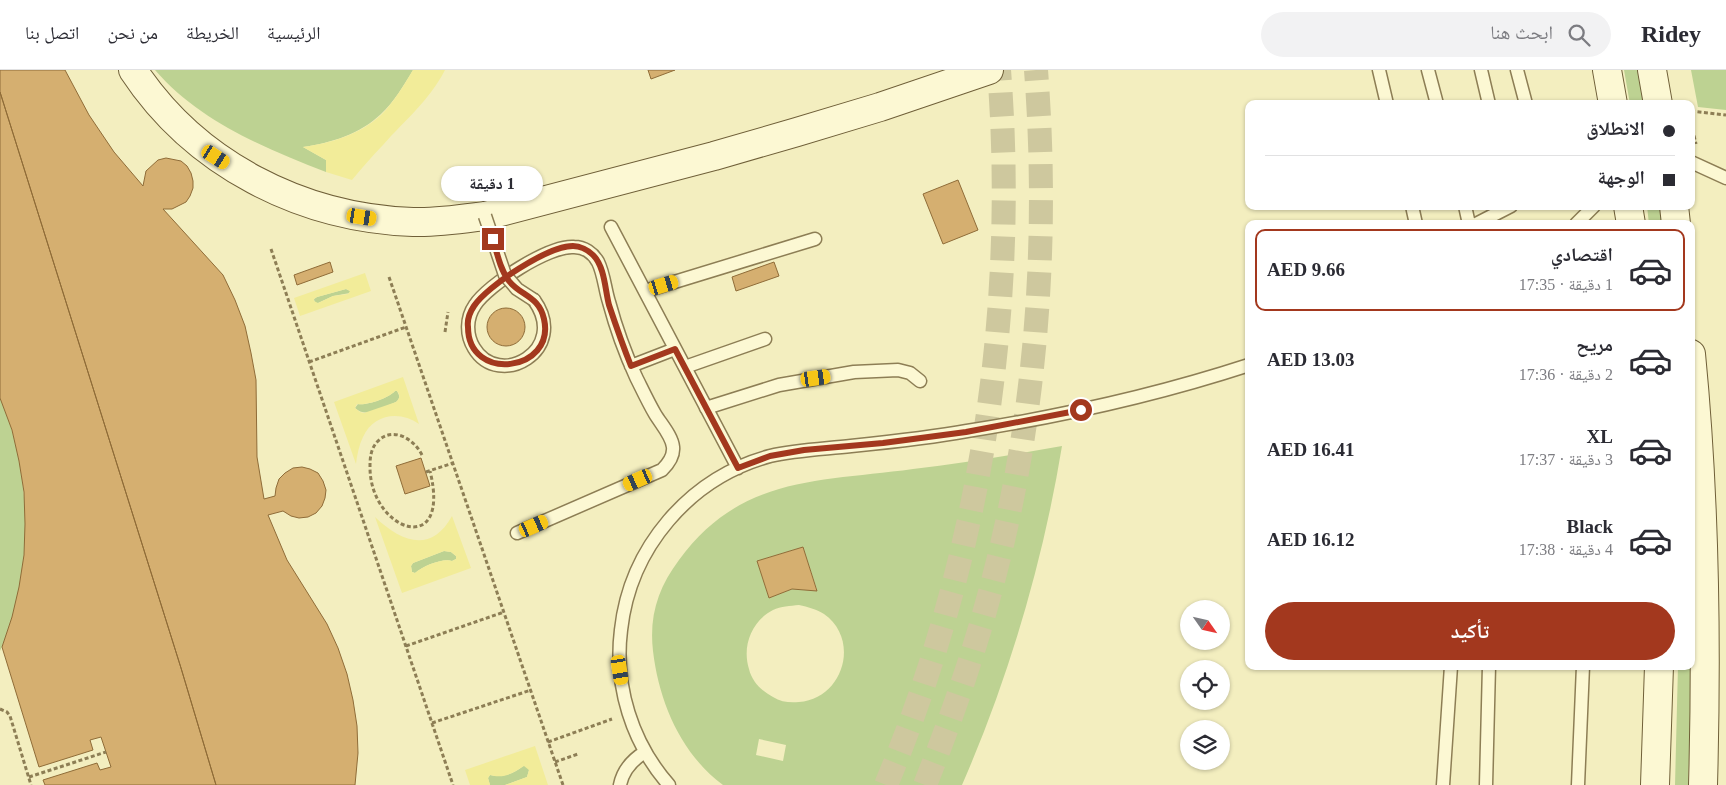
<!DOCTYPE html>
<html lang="ar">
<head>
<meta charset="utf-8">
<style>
  body { margin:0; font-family:"Times New Roman","Noto Naskh Arabic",serif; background:#f2f2f3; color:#2b2b33; direction:rtl; height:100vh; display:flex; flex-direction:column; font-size:19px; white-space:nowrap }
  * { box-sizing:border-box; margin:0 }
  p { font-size:16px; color:#7c7c81 }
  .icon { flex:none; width:28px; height:28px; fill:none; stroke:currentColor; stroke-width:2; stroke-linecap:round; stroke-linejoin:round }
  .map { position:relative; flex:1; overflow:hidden; direction:ltr }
  .panel { position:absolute; left:1245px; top:150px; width:450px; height:450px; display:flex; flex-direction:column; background:#fff; border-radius:10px; box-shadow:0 1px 4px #0004; direction:rtl }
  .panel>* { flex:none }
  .banner { position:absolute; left:1245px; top:30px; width:450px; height:110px; border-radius:10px; box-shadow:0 1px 4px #0004; direction:rtl; display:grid; align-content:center; height:110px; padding:0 20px; background:#fff }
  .needle { width:32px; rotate:124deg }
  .tools { position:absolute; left:1180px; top:530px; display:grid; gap:10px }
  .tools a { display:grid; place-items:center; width:50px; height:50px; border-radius:50%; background:#fff; box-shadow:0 1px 4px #0004; font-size:25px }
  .end { position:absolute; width:22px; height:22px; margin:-11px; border:6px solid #a3381e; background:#fff; box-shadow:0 0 0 2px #fff }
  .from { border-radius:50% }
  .bubble { position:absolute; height:35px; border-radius:18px; background:#fff; box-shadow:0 1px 4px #0004; font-size:16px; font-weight:700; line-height:35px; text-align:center; direction:rtl }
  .car { position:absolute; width:15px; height:30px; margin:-15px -8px; border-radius:6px; box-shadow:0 0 4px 1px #0007; background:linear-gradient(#f5c518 24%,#345 0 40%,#f5c518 0 76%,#345 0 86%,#f5c518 0) }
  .banner b { display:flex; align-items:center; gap:18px; height:48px; font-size:19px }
  .banner b+b { border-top:1px solid #e1e1e2 }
  .banner i { width:12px; height:12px; background:#2b2b33 }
  ul { padding:9px 0 0; list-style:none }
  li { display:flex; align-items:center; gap:15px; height:82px; margin:0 10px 8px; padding:0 10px; border:2px solid transparent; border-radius:10px }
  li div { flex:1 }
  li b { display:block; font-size:19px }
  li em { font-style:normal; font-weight:700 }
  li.active { border-color:#a3381e }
  li>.icon { width:45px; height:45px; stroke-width:1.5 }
  .button { display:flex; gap:10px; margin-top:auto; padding:10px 20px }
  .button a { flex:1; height:58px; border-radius:30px; background:#a3381e; color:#fff; font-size:20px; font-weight:700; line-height:58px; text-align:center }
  header { display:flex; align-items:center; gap:30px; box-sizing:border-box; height:70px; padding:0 25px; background:#fff; border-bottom:1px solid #e1e1e2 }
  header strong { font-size:24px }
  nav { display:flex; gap:28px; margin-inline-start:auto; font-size:18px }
  .search { width:350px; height:45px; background:#f2f2f3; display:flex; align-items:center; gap:12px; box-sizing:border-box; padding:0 18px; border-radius:28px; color:#7c7c81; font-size:19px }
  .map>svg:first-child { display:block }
  .green { fill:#bdd292; fill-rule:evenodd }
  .sand { fill:#f2ec99; fill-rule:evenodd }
  .building { fill:#d5af70; stroke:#8f6c38 }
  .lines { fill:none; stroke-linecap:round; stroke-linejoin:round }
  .street-tunnel { stroke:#cec89e; stroke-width:24; stroke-dasharray:24 12; stroke-linecap:butt }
  .lane-casing { stroke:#8d7e55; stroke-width:15 }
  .secondary-casing { stroke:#6f5f38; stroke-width:30 }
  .path { stroke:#8d7e55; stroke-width:3; stroke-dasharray:4 2.5; stroke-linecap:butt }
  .lane { stroke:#fcf8d3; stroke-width:12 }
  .secondary { stroke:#fcf8d3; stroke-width:28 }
  .lane-bridge-casing { stroke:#8d7e55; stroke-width:15; stroke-linecap:butt }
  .lane-bridge { stroke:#fcf8d3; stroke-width:12 }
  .route { stroke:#a3381e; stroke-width:6 }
</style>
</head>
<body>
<header>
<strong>Ridey</strong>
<div class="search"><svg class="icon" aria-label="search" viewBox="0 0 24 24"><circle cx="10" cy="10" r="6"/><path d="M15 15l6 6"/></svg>ابحث هنا</div>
<nav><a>الرئيسية</a><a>الخريطة</a><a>من نحن</a><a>اتصل بنا</a></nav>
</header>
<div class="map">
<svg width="1726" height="715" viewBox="0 0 1726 715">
  <rect width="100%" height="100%" fill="#f3eebf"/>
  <!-- green -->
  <path class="green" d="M155,0H413C404,15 394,32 381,44C360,64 331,73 303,77L326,90V102C264,78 199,51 155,0Z
    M1624,0H1638L1644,34H1630Z
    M1691,0H1726V40L1698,37Z
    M1647,136H1662L1664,154H1649Z
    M346,219L350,221V223L333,226L318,233H315L314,229L317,227Z
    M395,321H397C400,326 400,329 396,332C383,337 366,349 355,338L358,334C366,336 389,328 395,321Z
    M0,328C33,400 34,509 0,581Z
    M1062,376C1043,492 1009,607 962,715H723C681,684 659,632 653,581C649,546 658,518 679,490C741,405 820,412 913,399C963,393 1013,385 1062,376ZM803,477L817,520L792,519L769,528L757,491ZM799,535C808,537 816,539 824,544C861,570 843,629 799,632C790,633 781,632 773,627C762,621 752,612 749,599C742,577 751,551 773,540C781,536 790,536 799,535ZM759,669L786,675L783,691L756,685Z
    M444,481L451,482L456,486V489L452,491C443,488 423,496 415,503L412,502L411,496L413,493Z
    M1693,586L1688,715H1675L1678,596H1691Z
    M523,696H527L529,700L527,707L505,715H490L488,708L490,705C502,708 514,704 523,696Z"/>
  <!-- sand -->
  <path class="sand" d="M413,0H445C429,31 405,50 383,75C372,86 362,98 352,110L326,102V90L303,77C331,73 359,65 381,45C394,32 404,15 413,0Z
    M365,203L371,221L300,246L294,228ZM346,219L350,221L348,224L333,226L318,233L314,231V229L317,227Z
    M403,307L419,354C400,340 373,344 363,367C359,375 357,385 356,394L334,332ZM395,321H397C401,326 399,329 396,332L364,343L360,342L355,338L357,334C366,336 389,328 395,321Z
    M452,446L471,498L402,523L375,447C401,472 431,484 452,446ZM444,481L451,482L456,486V489L452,491C443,488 423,496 415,503L412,502L411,496L413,493Z
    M535,676L548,715H505L527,707L529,700L524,696C513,703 504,709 490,705L488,708L490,715H470L465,700Z"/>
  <!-- building -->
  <path class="building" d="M0,0H65L89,45L114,82L143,116L146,101L158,90L166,88L181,91L187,96L191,103L193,111V118L190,126L186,132L172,139H163L223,205L235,230L245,256L251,283L256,310L257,387L264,429L275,426L276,418L279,409L285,403L293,398L302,397L310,399L318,403L323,411L326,420L325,428L322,436L316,443L308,447L299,448L291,446L283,441L268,445L287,490L327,554L338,578L347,604L353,630L357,656L358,683L355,715H216L181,598L0,22Z
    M648,0H675L651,9Z
    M0,22L181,598L216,715H45L43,710L97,693L100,700L111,697L101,667L90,670L93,680L39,697L2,577L12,547L19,517L24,485L25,454L24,422L19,391L12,360L0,328Z
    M958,110L978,160L943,174L923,124Z
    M330,192L333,202L297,215L294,205Z
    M774,192L779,206L736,221L732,207Z
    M487 257a19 19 0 1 1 38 0a19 19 0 1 1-38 0Z
    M421,388L430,416L405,424L396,396Z
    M803,477L817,521L792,519L769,528L757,491Z"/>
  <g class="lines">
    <!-- street-tunnel -->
    <path class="street-tunnel" d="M886,715C980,490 1018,243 999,0
      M925,715C952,647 976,578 994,507C1037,342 1049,169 1036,0"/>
    <defs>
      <path id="lane" d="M1379,0L1387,34
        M1428,0L1437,34
        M1481,0L1489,34
        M1517,0L1526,34
        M1691,92L1726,108
        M1412,136L1416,154
        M1465,136L1469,154
        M1476,154L1511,136
        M1576,154L1594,136
        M611,157L738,398
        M645,221L815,169
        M631,296L675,279
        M685,297L765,269
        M706,338L779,315L854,302L898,300L910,303L920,311
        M517,463L662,400C668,394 674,386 673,377C672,366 661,354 655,344C648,332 642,319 636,307C625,283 616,258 609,232C605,220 604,204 598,192C593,183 584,177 574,177C549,175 488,215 475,235C466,248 466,265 474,278C499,320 570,280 534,230
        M620,715C623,700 632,690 645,682
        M669,715C632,673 614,616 621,560C630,478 689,408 770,386C796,380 824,379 851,376C890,372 929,368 967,361C1063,346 1157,325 1249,295
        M1443,715L1451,596
        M1486,715L1489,596
        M1578,715L1583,596"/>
      <path id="secondary" d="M133,0C195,94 301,148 413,152C437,153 462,149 485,146L714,86L797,62L880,37L989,0
        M1607,0L1613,34
        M1652,0L1658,34
        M1628,136L1631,154
        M1674,136L1676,154
        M1691,284C1705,427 1707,571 1703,715
        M1655,715L1659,596"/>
    </defs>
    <!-- lane casing -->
    <use href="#lane" class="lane-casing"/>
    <!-- secondary casing -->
    <use href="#secondary" class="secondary-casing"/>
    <!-- path -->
    <path class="path" d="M1691,41L1726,45
      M1691,53L1696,74
      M271,179L453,715
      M389,207L563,715
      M445,262L448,242
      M309,292L406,257
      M422,385C414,369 393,356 378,371C371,378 370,387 370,396C369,461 452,490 430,401
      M426,402L453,393
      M406,576L504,542
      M0,639L7,642L10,646L31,715
      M432,653L531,620
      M548,672L612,649
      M555,692L578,684
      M29,707L106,682"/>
    <!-- lane -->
    <use href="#lane" class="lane"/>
    <!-- secondary -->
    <use href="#secondary" class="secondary"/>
    <defs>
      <path id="lane-bridge" d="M485,146L505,205L517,219L534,230"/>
    </defs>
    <!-- lane-bridge casing -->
    <use href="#lane-bridge" class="lane-bridge-casing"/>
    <!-- lane-bridge -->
    <use href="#lane-bridge" class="lane-bridge"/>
  </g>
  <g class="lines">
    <!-- route -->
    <path class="route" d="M493,169C497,183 500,199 509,211C521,226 539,226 544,249C556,302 468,313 468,257C467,250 470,242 474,236C487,216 548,176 573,176C580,176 588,180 593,185C605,197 605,220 609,235C616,256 623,276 631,296L675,279L738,398L770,386L804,380L883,373L966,362L1081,340"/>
  </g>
</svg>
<div class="tools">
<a><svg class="needle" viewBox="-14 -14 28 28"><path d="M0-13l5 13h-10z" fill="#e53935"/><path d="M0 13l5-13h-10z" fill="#7c7c81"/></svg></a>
<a><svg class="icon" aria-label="locate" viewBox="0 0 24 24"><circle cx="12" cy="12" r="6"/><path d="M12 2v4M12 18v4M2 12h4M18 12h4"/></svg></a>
<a><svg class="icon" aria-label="layers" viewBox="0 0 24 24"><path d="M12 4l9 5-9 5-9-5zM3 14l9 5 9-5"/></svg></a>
</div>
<i class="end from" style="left:1081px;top:340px"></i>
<i class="end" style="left:493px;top:169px"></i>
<div class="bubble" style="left:441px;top:96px;width:102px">1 دقيقة</div>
<i class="car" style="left:216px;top:87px;rotate:123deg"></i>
<i class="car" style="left:362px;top:147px;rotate:99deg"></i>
<i class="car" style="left:664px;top:215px;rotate:73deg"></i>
<i class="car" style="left:816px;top:308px;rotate:82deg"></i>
<i class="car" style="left:638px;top:410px;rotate:246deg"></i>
<i class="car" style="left:534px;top:456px;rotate:66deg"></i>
<i class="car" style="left:620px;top:600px;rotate:171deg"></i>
<div class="banner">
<b><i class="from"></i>الانطلاق</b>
<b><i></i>الوجهة</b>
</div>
<section class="panel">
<ul>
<li class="active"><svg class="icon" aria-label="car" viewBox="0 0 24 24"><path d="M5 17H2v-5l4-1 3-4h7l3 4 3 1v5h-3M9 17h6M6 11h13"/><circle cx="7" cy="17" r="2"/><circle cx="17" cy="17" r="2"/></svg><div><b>اقتصادي</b><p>1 دقيقة · 17:35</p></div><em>AED 9.66</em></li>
<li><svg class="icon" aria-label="car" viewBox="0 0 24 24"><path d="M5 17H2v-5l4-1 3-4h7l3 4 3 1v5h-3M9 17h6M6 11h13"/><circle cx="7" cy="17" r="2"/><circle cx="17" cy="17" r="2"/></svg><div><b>مريح</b><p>2 دقيقة · 17:36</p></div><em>AED 13.03</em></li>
<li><svg class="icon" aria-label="car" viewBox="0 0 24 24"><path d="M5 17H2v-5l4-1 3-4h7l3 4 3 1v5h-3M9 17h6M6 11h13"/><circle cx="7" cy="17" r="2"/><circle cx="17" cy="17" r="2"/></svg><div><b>XL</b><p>3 دقيقة · 17:37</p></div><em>AED 16.41</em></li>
<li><svg class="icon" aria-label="car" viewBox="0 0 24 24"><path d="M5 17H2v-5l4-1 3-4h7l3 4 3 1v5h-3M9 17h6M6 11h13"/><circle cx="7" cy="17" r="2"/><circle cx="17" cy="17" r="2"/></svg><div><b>Black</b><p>4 دقيقة · 17:38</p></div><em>AED 16.12</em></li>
</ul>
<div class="button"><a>تأكيد</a></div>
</section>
</div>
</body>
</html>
